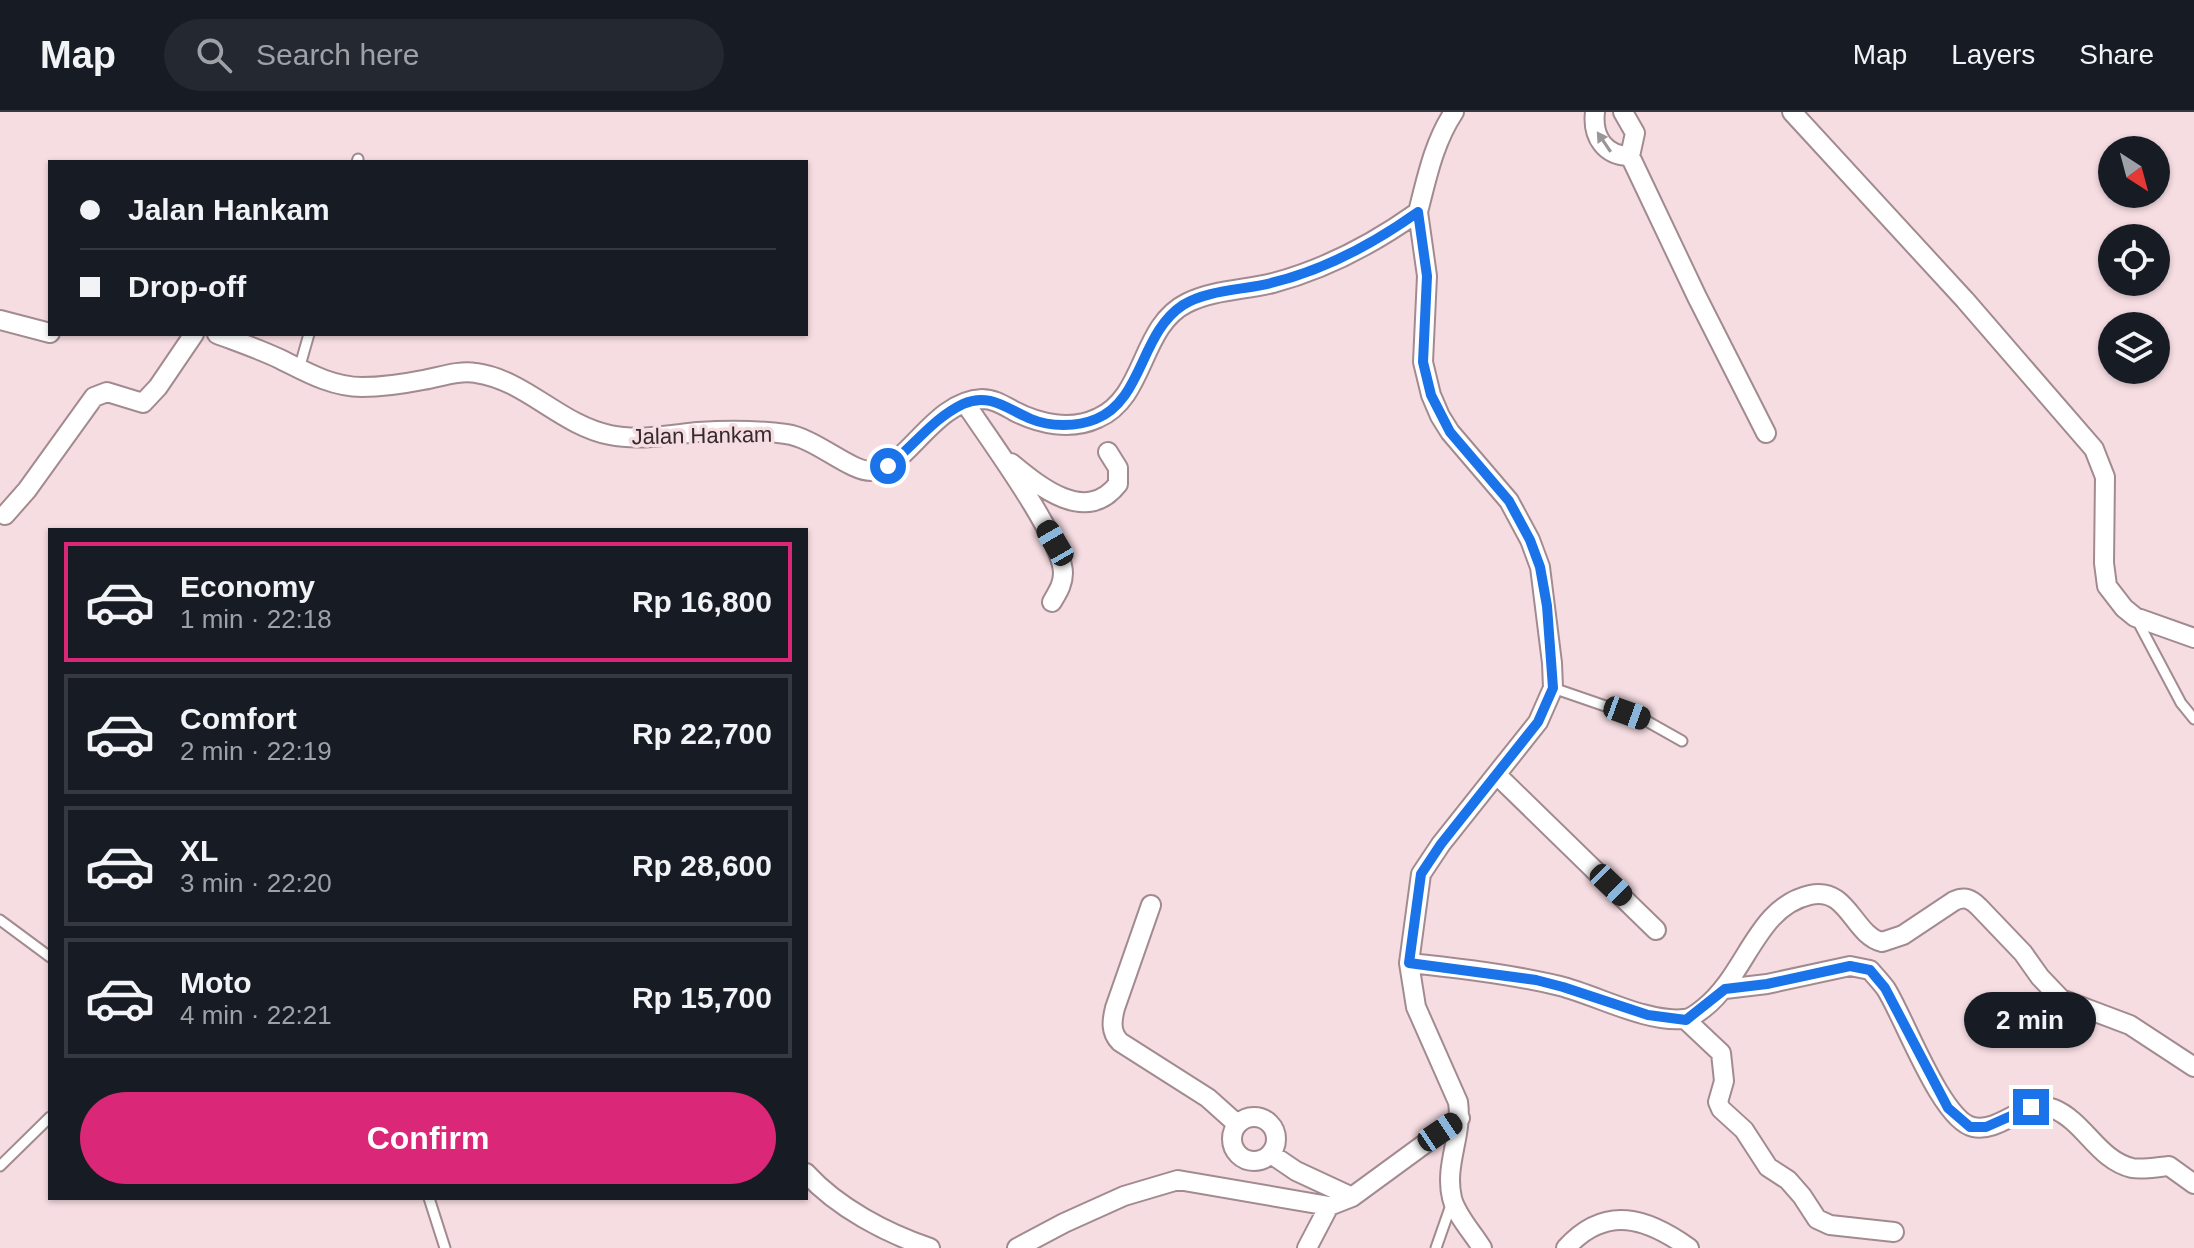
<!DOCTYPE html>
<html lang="en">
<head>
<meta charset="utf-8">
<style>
  body { margin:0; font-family:Helvetica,sans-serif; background:#242831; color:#f1f3f6; height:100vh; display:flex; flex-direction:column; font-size:30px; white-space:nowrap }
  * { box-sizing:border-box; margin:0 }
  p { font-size:26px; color:#9ea1a6 }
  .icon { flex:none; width:44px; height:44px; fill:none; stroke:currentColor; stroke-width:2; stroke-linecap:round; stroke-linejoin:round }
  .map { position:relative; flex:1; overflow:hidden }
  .side { position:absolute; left:48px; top:416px; width:760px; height:672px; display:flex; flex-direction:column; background:#171b24; border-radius:0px; box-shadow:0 2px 6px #0004 }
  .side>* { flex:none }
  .guide { position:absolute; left:48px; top:48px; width:760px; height:176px; border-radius:0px; box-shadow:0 2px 6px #0004; display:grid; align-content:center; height:176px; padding:0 32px; background:#171b24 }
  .needle { width:52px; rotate:144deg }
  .controls { position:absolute; left:2098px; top:24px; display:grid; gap:16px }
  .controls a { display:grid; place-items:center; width:72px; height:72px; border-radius:50%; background:#171b24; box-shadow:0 2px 6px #0004; font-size:40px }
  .end { position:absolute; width:36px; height:36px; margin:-18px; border:10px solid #1a73e8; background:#fff; box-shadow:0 0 0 4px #fff }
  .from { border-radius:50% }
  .bubble { position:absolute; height:56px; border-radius:28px; background:#171b24; box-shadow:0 2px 6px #0004; font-size:26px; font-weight:700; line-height:56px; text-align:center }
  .car { position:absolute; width:24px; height:48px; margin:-24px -12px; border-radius:10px; box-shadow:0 0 6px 2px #0007; background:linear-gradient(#222 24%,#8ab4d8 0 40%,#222 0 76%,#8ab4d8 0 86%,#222 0) }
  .guide b { display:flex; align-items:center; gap:28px; height:76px; font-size:30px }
  .guide b+b { border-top:2px solid #363941 }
  .guide i { width:20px; height:20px; background:#f1f3f6 }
  ul { padding:14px 0 0; list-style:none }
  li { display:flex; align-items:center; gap:24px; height:120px; margin:0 16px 12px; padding:0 16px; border:4px solid #363941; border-radius:0px }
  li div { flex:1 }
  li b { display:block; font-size:30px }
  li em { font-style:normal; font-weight:700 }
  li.active { border-color:#db2777 }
  li>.icon { width:72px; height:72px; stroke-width:1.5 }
  .primary-button { display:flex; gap:16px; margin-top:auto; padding:16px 32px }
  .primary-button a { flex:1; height:92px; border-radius:48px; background:#db2777; color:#fff; font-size:32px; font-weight:700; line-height:92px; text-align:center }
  header { display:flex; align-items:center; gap:48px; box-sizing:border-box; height:112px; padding:0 40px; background:#171b24; border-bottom:2px solid #363941 }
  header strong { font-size:38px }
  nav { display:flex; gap:44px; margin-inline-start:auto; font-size:28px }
  .search { width:560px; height:72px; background:#242831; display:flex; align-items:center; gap:20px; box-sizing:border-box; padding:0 28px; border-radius:44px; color:#9ea1a6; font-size:30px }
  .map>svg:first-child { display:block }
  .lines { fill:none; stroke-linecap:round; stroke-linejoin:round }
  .lane-casing { stroke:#a28b90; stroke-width:13 }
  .street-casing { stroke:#a28b90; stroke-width:22 }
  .lane { stroke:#fff; stroke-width:9 }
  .street { stroke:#fff; stroke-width:18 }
  .oneway { fill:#9a9596 }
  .route { stroke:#1a73e8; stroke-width:10 }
  .labels { text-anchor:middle; stroke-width:7; stroke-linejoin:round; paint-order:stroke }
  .street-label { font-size:22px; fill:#342b2d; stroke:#f6dde2 }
</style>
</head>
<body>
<header>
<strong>Map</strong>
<div class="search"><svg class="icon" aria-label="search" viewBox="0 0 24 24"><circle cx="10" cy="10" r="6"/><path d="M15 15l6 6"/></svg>Search here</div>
<nav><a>Map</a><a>Layers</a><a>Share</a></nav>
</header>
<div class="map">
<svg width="2194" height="1136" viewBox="0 0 2194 1136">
  <rect width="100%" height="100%" fill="#f6dde2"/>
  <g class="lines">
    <defs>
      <path id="lane" d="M357,50L358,47
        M299,257L309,222
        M2137,508L2181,591L2194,607
        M1553,576L1643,607L1682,629
        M0,808L50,845
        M0,1054L50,1005
        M429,1086L445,1136
        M1436,1136L1451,1093"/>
      <path id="street" d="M1595,0C1592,25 1605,44 1630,44
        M1623,0L1635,21L1630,44L1697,185L1766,321
        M1792,0L1965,188L2094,337L2105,365L2104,451L2107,474L2124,496L2135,505L2194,526
        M1418,100L1427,164L1423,250L1431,283L1440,304L1450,320L1509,389L1530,428L1540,455L1552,551L1553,576L1538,610L1441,732L1421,762L1409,851L1416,895L1458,990C1463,1023 1444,1053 1452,1086C1456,1103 1473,1121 1482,1136
        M0,208L50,221
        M217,222C238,230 259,237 280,247C306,260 332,275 362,275C382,275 403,272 423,268C440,265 459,258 476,261C526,268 560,313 610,323C639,329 669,323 698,320C727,318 757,318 786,322C816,326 850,360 872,359C906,358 933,289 982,287C994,287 1003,293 1014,299C1039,312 1071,319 1098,306C1146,285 1140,214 1187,191C1213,178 1245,178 1273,171C1326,157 1373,132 1418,100C1427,65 1434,30 1454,0
        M965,291C987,324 1063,427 1063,461C1063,473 1057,481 1052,490
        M1011,351C1040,375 1086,413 1118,372V356L1108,340
        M5,403L27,378L94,285L107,280L143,291L158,275L194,222
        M1497,663L1656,818
        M1151,793L1115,896C1112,908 1110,920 1120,930L1208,986L1237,1012
        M1409,851C1459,856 1511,862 1560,874C1596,883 1647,911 1684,907C1690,907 1699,900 1704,896C1747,862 1756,795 1810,783C1848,774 1853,823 1882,830L1903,823L1954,789C1965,784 1971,787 1979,795L2023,841L2040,865L2061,887L2130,913L2194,955
        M1725,877L1767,872L1850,854L1870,858C1875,864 1881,870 1886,877C1904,905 1941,1008 1973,1015C2002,1021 2025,985 2054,997C2085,1010 2098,1048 2132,1056C2142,1058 2158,1055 2169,1054L2194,1072
        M1686,908L1721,941L1724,969L1718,990L1721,997L1744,1018L1768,1055L1788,1068L1802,1084L1817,1107L1830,1113L1894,1120
        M1232 1027a22 22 0 1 1 44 0a22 22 0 1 1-44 0Z
        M1271,1042L1296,1059L1352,1085
        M806,1061C838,1096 886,1121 930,1136
        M1017,1136L1064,1111L1124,1084L1178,1068L1329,1094L1352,1085L1460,1006
        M1307,1136L1329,1094
        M1566,1136C1606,1092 1647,1106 1689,1136"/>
    </defs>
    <!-- lane casing -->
    <use href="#lane" class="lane-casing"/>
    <!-- street casing -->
    <use href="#street" class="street-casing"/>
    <!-- lane -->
    <use href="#lane" class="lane"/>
    <!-- street -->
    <use href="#street" class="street"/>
  </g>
  <!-- one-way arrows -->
  <defs><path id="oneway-solid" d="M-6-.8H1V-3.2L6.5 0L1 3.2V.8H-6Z" transform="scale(2)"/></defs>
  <use class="oneway" href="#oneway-solid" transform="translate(1604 30) rotate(-124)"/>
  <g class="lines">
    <!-- route -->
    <path class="route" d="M888,354C914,334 932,307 963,292C989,280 1007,297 1031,307C1050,315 1077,315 1096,307C1143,288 1140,221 1183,193C1207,178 1243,178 1271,171C1325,158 1373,132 1418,100L1427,164L1423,250L1431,283L1450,320L1509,389L1530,428L1540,455L1547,494L1553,576L1538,610L1441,732L1421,762L1409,851L1536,868L1563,875L1648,903L1686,908L1725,877L1767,872L1850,854L1870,858L1885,876L1948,996L1970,1015H1986L2031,995"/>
  </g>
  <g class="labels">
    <!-- street labels -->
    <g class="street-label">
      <text transform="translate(702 323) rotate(-1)" y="8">Jalan Hankam</text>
    </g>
  </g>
</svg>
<div class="controls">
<a><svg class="needle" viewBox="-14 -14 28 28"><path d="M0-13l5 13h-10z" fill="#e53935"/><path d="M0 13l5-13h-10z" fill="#9ea1a6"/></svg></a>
<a><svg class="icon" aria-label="locate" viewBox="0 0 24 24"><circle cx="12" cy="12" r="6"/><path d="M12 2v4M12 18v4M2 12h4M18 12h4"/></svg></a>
<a><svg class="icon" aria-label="layers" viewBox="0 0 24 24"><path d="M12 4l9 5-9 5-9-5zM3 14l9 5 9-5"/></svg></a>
</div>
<i class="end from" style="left:888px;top:354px"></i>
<i class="end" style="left:2031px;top:995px"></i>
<div class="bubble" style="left:1964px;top:880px;width:132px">2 min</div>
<i class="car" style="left:1055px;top:431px;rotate:330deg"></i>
<i class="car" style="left:1627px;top:601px;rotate:110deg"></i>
<i class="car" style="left:1611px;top:773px;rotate:134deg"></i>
<i class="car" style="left:1440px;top:1020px;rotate:56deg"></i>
<div class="guide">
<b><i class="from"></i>Jalan Hankam</b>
<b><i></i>Drop-off</b>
</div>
<section class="side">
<ul>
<li class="active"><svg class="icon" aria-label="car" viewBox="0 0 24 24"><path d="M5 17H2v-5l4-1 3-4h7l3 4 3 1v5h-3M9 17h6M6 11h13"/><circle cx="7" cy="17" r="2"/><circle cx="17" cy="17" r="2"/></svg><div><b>Economy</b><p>1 min · 22:18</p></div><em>Rp 16,800</em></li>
<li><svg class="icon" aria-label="car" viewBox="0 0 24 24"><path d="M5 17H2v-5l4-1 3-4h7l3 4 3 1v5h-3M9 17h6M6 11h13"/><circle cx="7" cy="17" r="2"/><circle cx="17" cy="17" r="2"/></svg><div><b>Comfort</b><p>2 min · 22:19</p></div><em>Rp 22,700</em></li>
<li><svg class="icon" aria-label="car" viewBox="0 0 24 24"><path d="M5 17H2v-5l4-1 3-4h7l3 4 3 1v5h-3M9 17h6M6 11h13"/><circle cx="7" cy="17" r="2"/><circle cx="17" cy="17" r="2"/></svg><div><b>XL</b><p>3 min · 22:20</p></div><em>Rp 28,600</em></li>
<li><svg class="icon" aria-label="car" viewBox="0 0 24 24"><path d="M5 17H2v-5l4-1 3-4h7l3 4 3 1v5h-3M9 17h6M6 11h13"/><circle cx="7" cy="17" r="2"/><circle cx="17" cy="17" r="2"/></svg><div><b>Moto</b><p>4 min · 22:21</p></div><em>Rp 15,700</em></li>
</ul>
<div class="primary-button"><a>Confirm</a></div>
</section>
</div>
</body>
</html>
